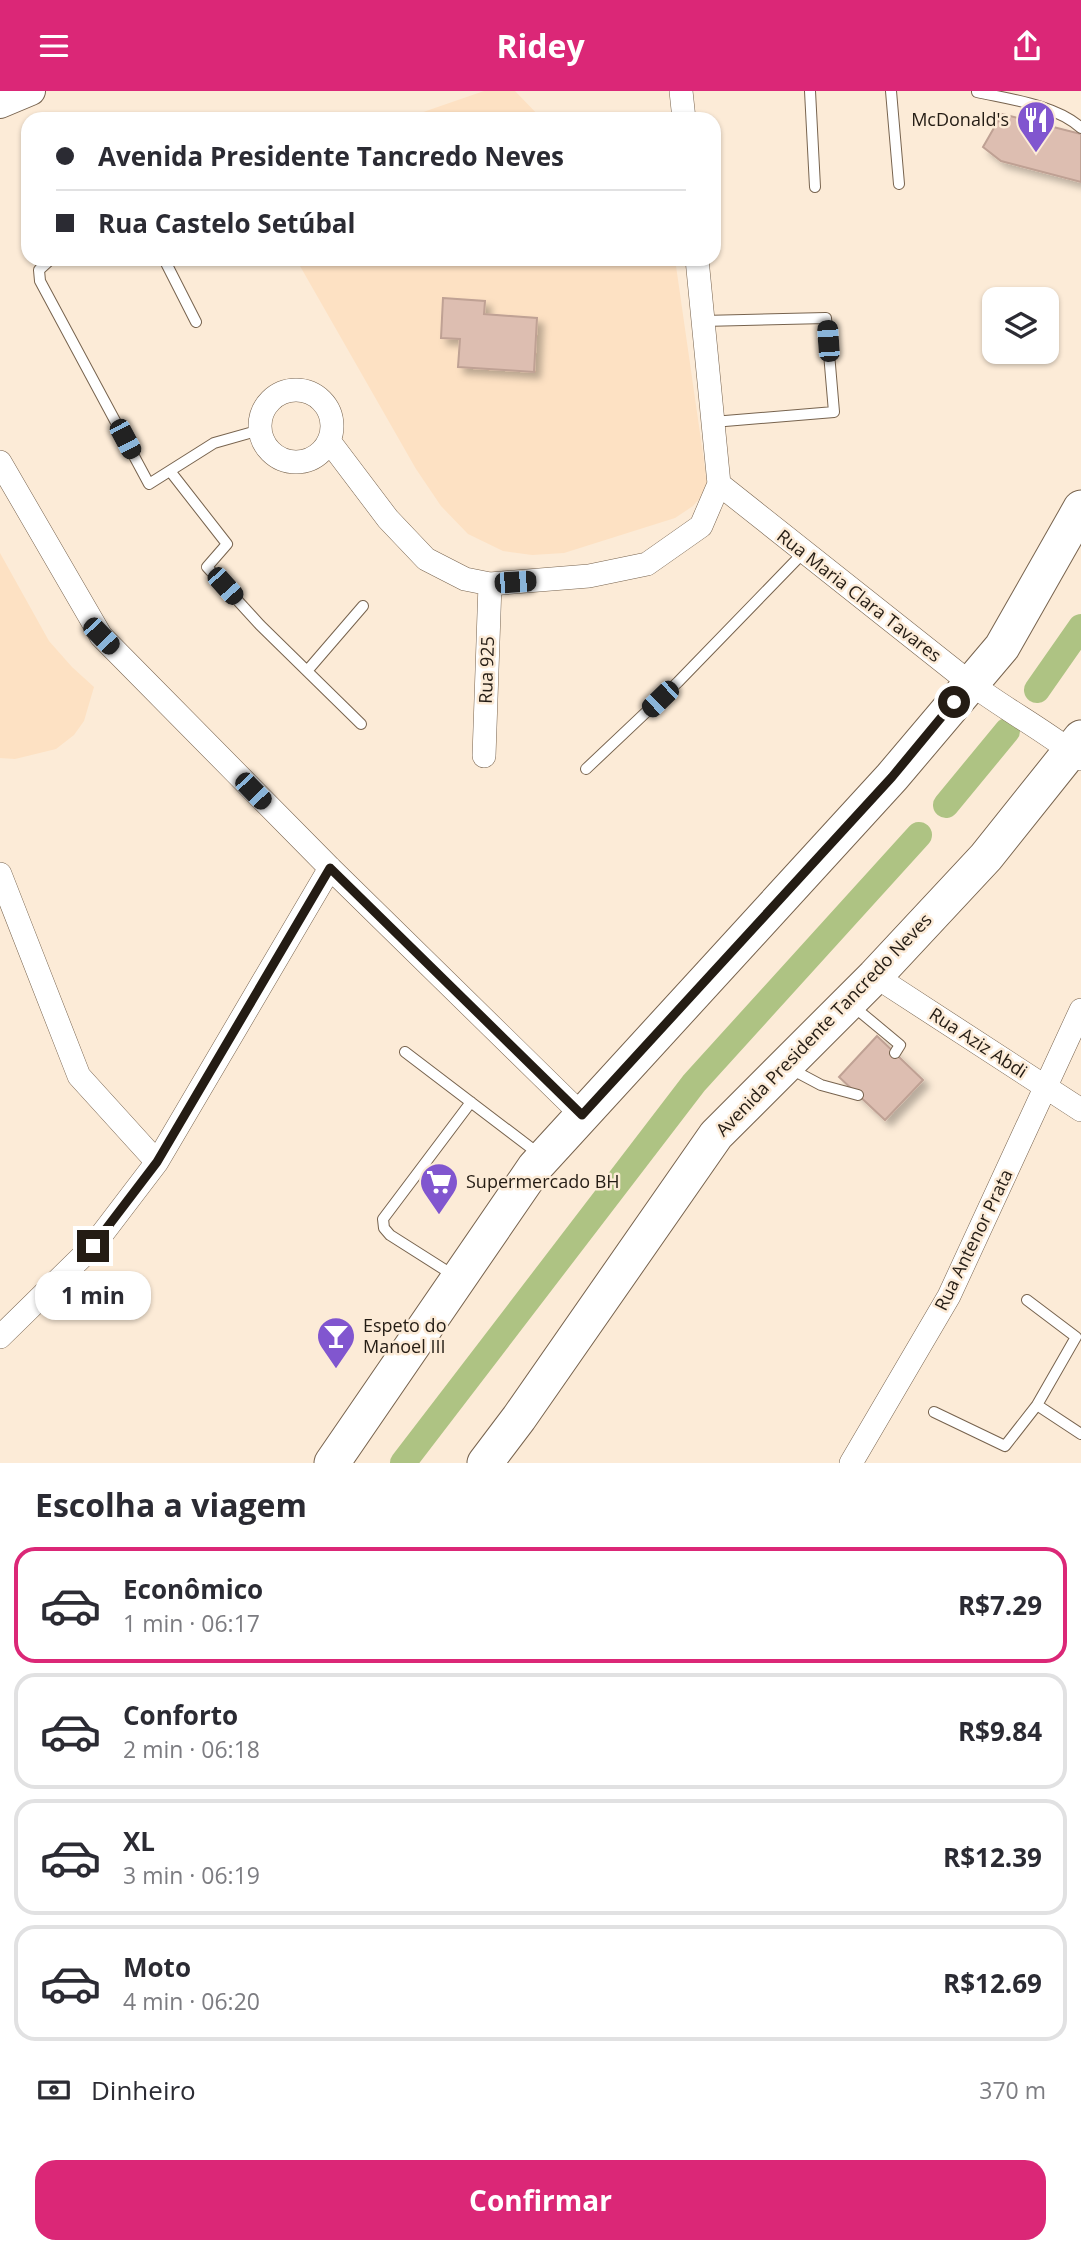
<!DOCTYPE html>
<html lang="pt">
<head>
<meta charset="utf-8">
<style>
  body { margin:0; font-family:"Open Sans",sans-serif; background:#f7f7f7; color:#2b2b33; height:100vh; display:flex; flex-direction:column; font-size:26px; white-space:nowrap }
  * { box-sizing:border-box; margin:0 }
  p { font-size:23px; color:#7c7c81 }
  .icon { flex:none; width:38px; height:38px; fill:none; stroke:currentColor; stroke-width:2; stroke-linecap:round; stroke-linejoin:round }
  .map { position:relative; height:1372px; overflow:hidden }
  .drawer { display:flex; flex-direction:column; background:#fff; flex:1 }
  .drawer>* { flex:none }
  .guide { position:absolute; left:21px; top:21px; width:700px; height:154px; border-radius:21px; box-shadow:0 2px 5px #0004; display:grid; align-content:center; height:154px; padding:0 35px; background:#fff }
  .fabs { position:absolute; left:982px; top:196px; display:grid; gap:14px }
  .fabs a { display:grid; place-items:center; width:77px; height:77px; border-radius:14px; background:#fff; box-shadow:0 2px 5px #0004; font-size:35px }
  .end { position:absolute; width:32px; height:32px; margin:-16px; border:9px solid #241c14; background:#fff; box-shadow:0 0 0 4px #fff }
  .from { border-radius:50% }
  .bubble { position:absolute; height:49px; border-radius:21px; background:#fff; box-shadow:0 2px 5px #0004; font-size:23px; font-weight:700; line-height:49px; text-align:center }
  .car { position:absolute; width:21px; height:42px; margin:-21px -10px; border-radius:9px; box-shadow:0 0 5px 2px #0007; background:linear-gradient(#222 24%,#8ab4d8 0 40%,#222 0 76%,#8ab4d8 0 86%,#222 0) }
  .guide b { display:flex; align-items:center; gap:24px; height:66px; font-size:26px }
  .guide b+b { border-top:2px solid #e1e1e2 }
  .guide i { width:18px; height:18px; background:#2b2b33 }
  ul { padding:0; list-style:none }
  li { display:flex; align-items:center; gap:21px; height:116px; margin:0 14px 10px; padding:0 21px; border:4px solid #e1e1e2; border-radius:21px }
  li div { flex:1 }
  li b { display:block; font-size:26px }
  li em { font-style:normal; font-weight:700 }
  li.on { border-color:#db2777 }
  li>.icon { width:63px; height:63px; stroke-width:1.5 }
  h2 { padding:0 35px; font-size:32px; line-height:84px }
  .pay { display:flex; align-items:center; gap:18px; height:77px; padding:0 35px; font-size:26px }
  .pay p { margin-inline-start:auto }
  .action { display:flex; gap:14px; margin-top:auto; padding:14px 35px }
  .action a { flex:1; height:80px; border-radius:21px; background:#db2777; color:#fff; font-size:28px; font-weight:700; line-height:80px; text-align:center }
  header { display:flex; justify-content:space-between; align-items:center; height:91px; padding:0 35px; background:#db2777; color:#fff; font-size:32px; font-weight:700 }
  .map>svg:first-child { display:block }
  .built { fill:#fde1c3 }
  .lines { fill:none; stroke-linecap:round; stroke-linejoin:round }
  .canal { stroke:#aec383; stroke-width:26 }
  .building { fill:#ddbeb1; stroke:#bfa194; stroke-width:2; filter:url(#shadow) }
  .service-casing { stroke:#77634e; stroke-width:12 }
  .minor-casing { stroke:#77634e; stroke-width:24 }
  .tertiary-casing { stroke:#77634e; stroke-width:30 }
  .primary-casing { stroke:#77634e; stroke-width:37 }
  .service { stroke:#fff; stroke-width:10 }
  .minor { stroke:#fff; stroke-width:23 }
  .tertiary { stroke:#fff; stroke-width:28 }
  .primary { stroke:#fff; stroke-width:35 }
  .route { stroke:#241c14; stroke-width:9 }
  .labels { text-anchor:middle; stroke-width:5; stroke-linejoin:round; paint-order:stroke }
  .poi-label { font-size:18px; fill:#241c14; stroke:#fcebd7; text-anchor:start }
  .street-label { font-size:18px; fill:#241c14; stroke:#fcebd7 }
</style>
</head>
<body>
<header><svg class="icon" aria-label="menu" viewBox="0 0 24 24"><path d="M4 6h16M4 12h16M4 18h16"/></svg>Ridey<svg class="icon" aria-label="share" viewBox="0 0 24 24"><path d="M12 15V3M7 8l5-5 5 5M5 13v7h14v-7"/></svg></header>
<div class="map">
<svg width="1081" height="1372" viewBox="0 0 1081 1372">
  <defs>
    <filter id="shadow"><feDropShadow dx="6" dy="6" stdDeviation="3.5" flood-color="#0004"/></filter>
  </defs>
  <rect width="100%" height="100%" fill="#fcebd7"/>
  <!-- built -->
  <path class="built" d="M484,0H515L542,28H403Z
    M296,168H675L708,398L693,415L675,427L564,462L532,464L503,460L468,443L441,415L416,378Z
    M0,462L49,550L72,576L94,596L84,630L74,644L56,658L15,668L0,667Z"/>
  <g class="lines">
    <!-- canal -->
    <path class="canal" d="M1037,599L1081,536
      M946,714L1007,640
      M403,1372L694,992L919,744"/>
  </g>
  <!-- building -->
  <path class="building" d="M1002,23L1081,43V91L1001,70L983,56Z
    M443,207L485,210L484,223L537,227L534,281L458,276L460,248L441,247Z
    M877,945L923,989L885,1029L839,986Z"/>
  <g class="lines">
    <defs>
      <path id="service" d="M810,0L815,96
        M891,0L899,93
        M977,1C1008,8 1057,14 1081,37
        M51,168L39,179L40,190L149,393L214,352L260,339
        M164,168L196,231
        M703,230L826,227L834,321L713,331
        M170,380L227,453L207,476L260,534L361,633
        M307,580L363,515
        M586,678L678,591L804,461
        M853,915L900,954L895,962
        M405,961L539,1063
        M789,977L821,994L858,1004
        M453,1184L390,1144L384,1137L383,1128L471,1011
        M1027,1209L1076,1246L1037,1314L1081,1343
        M934,1321L1005,1355L1037,1314"/>
      <path id="minor" d="M681,0L684,28
        M260 335a36 36 0 1 1 72 0a36 36 0 1 1-72 0Z
        M329,350L388,428L426,468L465,488L490,493L589,485L647,473L701,435L719,393L697,168
        M0,371L101,545L330,777L582,1024
        M719,393L970,592C1006,619 1046,640 1081,668
        M484,665L490,493
        M0,783L79,985L157,1071
        M875,885L1081,1019
        M0,1246L93,1155L157,1071L330,777
        M851,1372L949,1205L1081,919"/>
      <path id="tertiary" d="M0,13L31,0"/>
      <path id="primary" d="M332,1372L535,1076L892,686L1002,556L1081,417
        M485,1372L519,1327L716,1044L875,885L986,766L1081,647"/>
    </defs>
    <!-- service casing -->
    <use href="#service" class="service-casing"/>
    <!-- minor casing -->
    <use href="#minor" class="minor-casing"/>
    <!-- tertiary casing -->
    <use href="#tertiary" class="tertiary-casing"/>
    <!-- primary casing -->
    <use href="#primary" class="primary-casing"/>
    <!-- service -->
    <use href="#service" class="service"/>
    <!-- minor -->
    <use href="#minor" class="minor"/>
    <!-- tertiary -->
    <use href="#tertiary" class="tertiary"/>
    <!-- primary -->
    <use href="#primary" class="primary"/>
  </g>
  <g class="lines">
    <!-- route -->
    <path class="route" d="M93,1155L157,1071L330,777L582,1024L892,686L954,611"/>
  </g>
  <!-- icons -->
  <defs>
    <symbol id="restaurant-pin" viewBox="-11 -11 22 30"><path d="M0 17L-7.5 6A9.5 9.5 0 1 1 7.5 6Z" fill="#8156cf" stroke="#fcebd7"/><path d="M-5-6h1v4h1v-4h1v4h1v-4h1v5L-1.5 .5V6h-2V.5L-5-1ZM5-6V6H3V1.5H1.5Q1.5-4 5-6Z" fill="#fff"/></symbol>
    <symbol id="supermarket-pin" viewBox="-11 -11 22 30"><path d="M0 17L-7.5 6A9.5 9.5 0 1 1 7.5 6Z" fill="#8156cf" stroke="#fcebd7"/><path d="M-6-5.5h2.5l.6 2H6L4.5 2H-2.5L-4.4-4H-6ZM-1.5 3.2a1.3 1.3 0 1 0 .1 0ZM3 3.2a1.3 1.3 0 1 0 .1 0Z" fill="#fff"/></symbol>
    <symbol id="bar-pin" viewBox="-11 -11 22 30"><path d="M0 17L-7.5 6A9.5 9.5 0 1 1 7.5 6Z" fill="#8156cf" stroke="#fcebd7"/><path d="M-6-5H6L.8 .8V4.5H3.5V6h-7V4.5H-.8V.8Z" fill="#fff"/></symbol>
  </defs>
  <g fill-rule="evenodd">
    <use href="#restaurant-pin" x="1014" y="7" width="44" height="60"/>
    <use href="#supermarket-pin" x="417" y="1069" width="44" height="60"/>
    <use href="#bar-pin" x="314" y="1223" width="44" height="60"/>
  </g>
  <g class="labels">
    <!-- poi labels -->
    <g class="poi-label">
      <text x="1009" y="35" text-anchor="end">McDonald's</text>
      <text x="466" y="1097">Supermercado BH</text>
      <text x="363" y="1241">Espeto do<tspan x="363" dy="21">Manoel III</tspan></text>
    </g>
    <!-- street labels -->
    <g class="street-label">
      <text transform="translate(859 505) rotate(38)" y="6">Rua Maria Clara Tavares</text>
      <text transform="translate(487 579) rotate(-88)" y="6">Rua 925</text>
      <text transform="translate(824 934) rotate(-46)" y="6">Avenida Presidente Tancredo Neves</text>
      <text transform="translate(978 952) rotate(33)" y="6">Rua Aziz Abdi</text>
      <text transform="translate(974 1149) rotate(-64)" y="6">Rua Antenor Prata</text>
    </g>
  </g>
</svg>
<div class="fabs">
<a><svg class="icon" aria-label="layers" viewBox="0 0 24 24"><path d="M12 4l9 5-9 5-9-5zM3 14l9 5 9-5"/></svg></a>
</div>
<i class="end from" style="left:954px;top:611px"></i>
<i class="end" style="left:93px;top:1155px"></i>
<div class="bubble" style="left:35px;top:1180px;width:116px">1 min</div>
<i class="car" style="left:828px;top:250px;rotate:356deg"></i>
<i class="car" style="left:125px;top:348px;rotate:152deg"></i>
<i class="car" style="left:515px;top:491px;rotate:86deg"></i>
<i class="car" style="left:225px;top:495px;rotate:138deg"></i>
<i class="car" style="left:101px;top:545px;rotate:136deg"></i>
<i class="car" style="left:660px;top:608px;rotate:226deg"></i>
<i class="car" style="left:253px;top:700px;rotate:136deg"></i>
<div class="guide">
<b><i class="from"></i>Avenida Presidente Tancredo Neves</b>
<b><i></i>Rua Castelo Setúbal</b>
</div>
</div>
<section class="drawer">
<h2>Escolha a viagem</h2>
<ul>
<li class="on"><svg class="icon" aria-label="car" viewBox="0 0 24 24"><path d="M5 17H2v-5l4-1 3-4h7l3 4 3 1v5h-3M9 17h6M6 11h13"/><circle cx="7" cy="17" r="2"/><circle cx="17" cy="17" r="2"/></svg><div><b>Econômico</b><p>1 min · 06:17</p></div><em>R$7.29</em></li>
<li><svg class="icon" aria-label="car" viewBox="0 0 24 24"><path d="M5 17H2v-5l4-1 3-4h7l3 4 3 1v5h-3M9 17h6M6 11h13"/><circle cx="7" cy="17" r="2"/><circle cx="17" cy="17" r="2"/></svg><div><b>Conforto</b><p>2 min · 06:18</p></div><em>R$9.84</em></li>
<li><svg class="icon" aria-label="car" viewBox="0 0 24 24"><path d="M5 17H2v-5l4-1 3-4h7l3 4 3 1v5h-3M9 17h6M6 11h13"/><circle cx="7" cy="17" r="2"/><circle cx="17" cy="17" r="2"/></svg><div><b>XL</b><p>3 min · 06:19</p></div><em>R$12.39</em></li>
<li><svg class="icon" aria-label="car" viewBox="0 0 24 24"><path d="M5 17H2v-5l4-1 3-4h7l3 4 3 1v5h-3M9 17h6M6 11h13"/><circle cx="7" cy="17" r="2"/><circle cx="17" cy="17" r="2"/></svg><div><b>Moto</b><p>4 min · 06:20</p></div><em>R$12.69</em></li>
</ul>
<div class="pay"><svg class="icon" aria-label="cash" viewBox="0 0 24 24"><path d="M3 7h18v10H3z"/><circle cx="12" cy="12" r="2"/></svg>Dinheiro<p>370 m</p></div>
<div class="action"><a>Confirmar</a></div>
</section>
</body>
</html>
